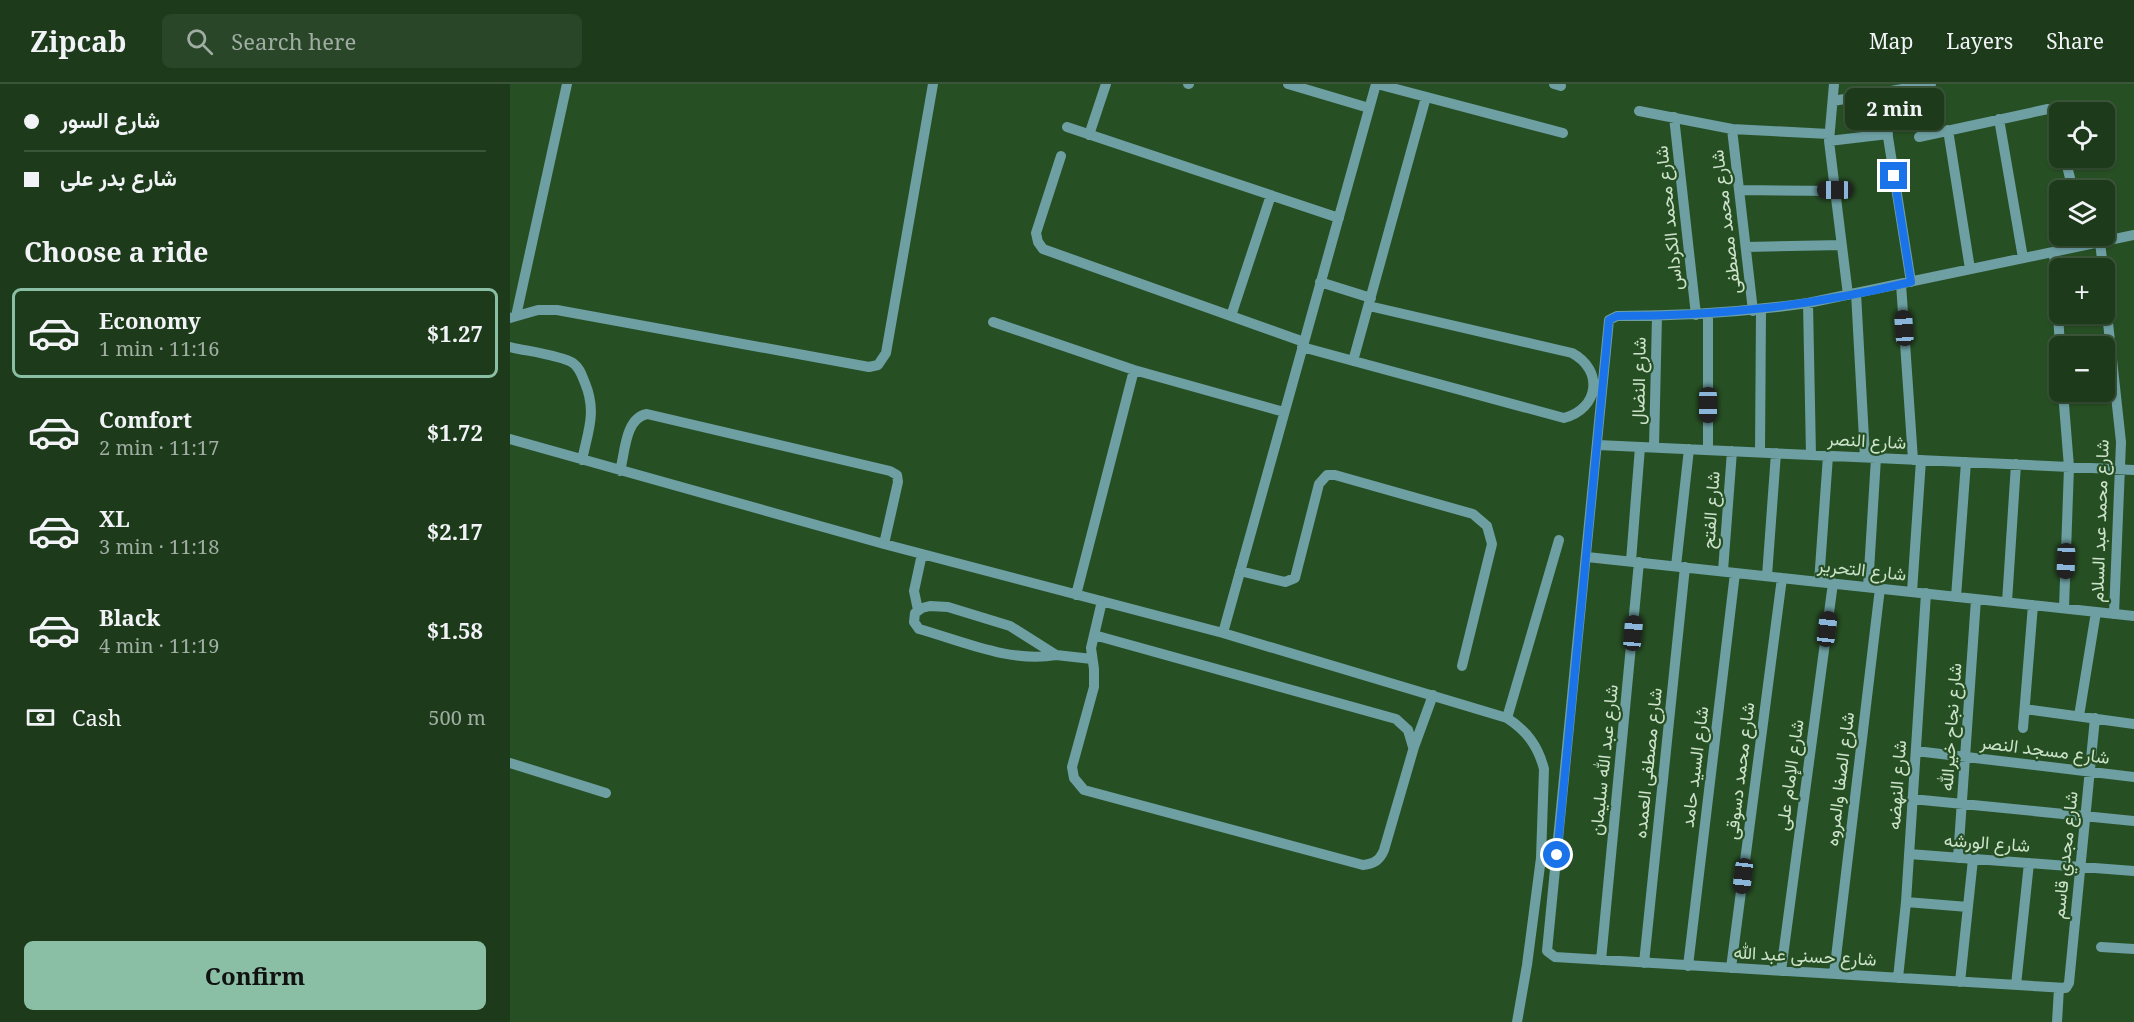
<!DOCTYPE html>
<html lang="en">
<head>
<meta charset="utf-8">
<style>
  body { margin:0; font-family:"Noto Serif",Vazirmatn,serif; background:#2a4628; color:#f1f3f6; height:100vh; display:flex; flex-direction:column; font-size:22px; white-space:nowrap }
  * { box-sizing:border-box; margin:0 }
  p { font-size:20px; color:#a0ada3 }
  .icon { flex:none; width:33px; height:33px; fill:none; stroke:currentColor; stroke-width:2; stroke-linecap:round; stroke-linejoin:round }
  .map { position:relative; flex:1; overflow:hidden }
  .side { display:flex; flex-direction:column; background:#1d3b1b; width:510px }
  .side>* { flex:none }
  .guide { display:grid; align-content:center; height:132px; padding:0 24px; background:#1d3b1b }
  .controls { position:absolute; left:1539px; top:18px; display:grid; gap:12px }
  .controls a { display:grid; place-items:center; width:66px; height:66px; border-radius:9px; background:#1d3b1b; box-shadow:0 2px 4px #0004,0 0 0 2px #3b553a; font-size:30px }
  .end { position:absolute; width:27px; height:27px; margin:-14px; border:8px solid #1a73e8; background:#fff; box-shadow:0 0 0 3px #fff }
  .from { border-radius:50% }
  .bubble { position:absolute; height:42px; border-radius:9px; background:#1d3b1b; box-shadow:0 2px 4px #0004,0 0 0 2px #3b553a; font-size:20px; font-weight:700; line-height:42px; text-align:center }
  .car { position:absolute; width:18px; height:36px; margin:-18px -9px; border-radius:8px; box-shadow:0 0 4px 2px #0007; background:linear-gradient(#222 24%,#8ab4d8 0 40%,#222 0 76%,#8ab4d8 0 86%,#222 0) }
  .guide b { display:flex; align-items:center; gap:21px; height:57px; font-size:22px }
  .guide b+b { border-top:2px solid #3b553a }
  .guide i { width:15px; height:15px; background:#f1f3f6 }
  ul { padding:0; list-style:none }
  li { display:flex; align-items:center; gap:18px; height:90px; margin:0 12px 9px; padding:0 12px; border:3px solid transparent; border-radius:9px }
  li div { flex:1 }
  li b { display:block; font-size:22px }
  li em { font-style:normal; font-weight:700 }
  li.selected { border-color:#8abfa5 }
  li>.icon { width:54px; height:54px; stroke-width:1.5 }
  h2 { padding:0 24px; font-size:27px; line-height:72px }
  .pay { display:flex; align-items:center; gap:15px; height:66px; padding:0 24px; font-size:22px }
  .pay p { margin-inline-start:auto }
  .primary-button { display:flex; gap:12px; margin-top:auto; padding:12px 24px }
  .primary-button a { flex:1; height:69px; border-radius:9px; background:#8abfa5; color:#111; font-size:24px; font-weight:700; line-height:69px; text-align:center }
  header { display:flex; align-items:center; gap:36px; box-sizing:border-box; height:84px; padding:0 30px; background:#1d3b1b; border-bottom:2px solid #3b553a }
  header strong { font-size:28px }
  nav { display:flex; gap:33px; margin-inline-start:auto; font-size:21px }
  .search { width:420px; height:54px; background:#2a4628; display:flex; align-items:center; gap:15px; box-sizing:border-box; padding:0 21px; border-radius:9px; color:#a0ada3; font-size:22px }
  main { display:flex; flex:1; min-height:0 }
  .map>svg:first-child { display:block }
  .lines { fill:none; stroke-linecap:round; stroke-linejoin:round }
  .minor { stroke:#6d9fa3; stroke-width:10 }
  .route { stroke:#1a73e8; stroke-width:8 }
  .labels { text-anchor:middle; stroke-width:4.5; stroke-linejoin:round; paint-order:stroke }
  .street-label { font-size:18px; fill:#cce3ca; stroke:#274f24 }
</style>
</head>
<body>
<header>
<strong>Zipcab</strong>
<div class="search"><svg class="icon" aria-label="search" viewBox="0 0 24 24"><circle cx="10" cy="10" r="6"/><path d="M15 15l6 6"/></svg>Search here</div>
<nav><a>Map</a><a>Layers</a><a>Share</a></nav>
</header>
<main>
<section class="side">
<div class="guide">
<b><i class="from"></i>شارع السور</b>
<b><i></i>شارع بدر على</b>
</div>
<h2>Choose a ride</h2>
<ul>
<li class="selected"><svg class="icon" aria-label="car" viewBox="0 0 24 24"><path d="M5 17H2v-5l4-1 3-4h7l3 4 3 1v5h-3M9 17h6M6 11h13"/><circle cx="7" cy="17" r="2"/><circle cx="17" cy="17" r="2"/></svg><div><b>Economy</b><p>1 min · 11:16</p></div><em>$1.27</em></li>
<li><svg class="icon" aria-label="car" viewBox="0 0 24 24"><path d="M5 17H2v-5l4-1 3-4h7l3 4 3 1v5h-3M9 17h6M6 11h13"/><circle cx="7" cy="17" r="2"/><circle cx="17" cy="17" r="2"/></svg><div><b>Comfort</b><p>2 min · 11:17</p></div><em>$1.72</em></li>
<li><svg class="icon" aria-label="car" viewBox="0 0 24 24"><path d="M5 17H2v-5l4-1 3-4h7l3 4 3 1v5h-3M9 17h6M6 11h13"/><circle cx="7" cy="17" r="2"/><circle cx="17" cy="17" r="2"/></svg><div><b>XL</b><p>3 min · 11:18</p></div><em>$2.17</em></li>
<li><svg class="icon" aria-label="car" viewBox="0 0 24 24"><path d="M5 17H2v-5l4-1 3-4h7l3 4 3 1v5h-3M9 17h6M6 11h13"/><circle cx="7" cy="17" r="2"/><circle cx="17" cy="17" r="2"/></svg><div><b>Black</b><p>4 min · 11:19</p></div><em>$1.58</em></li>
</ul>
<div class="pay"><svg class="icon" aria-label="cash" viewBox="0 0 24 24"><path d="M3 7h18v10H3z"/><circle cx="12" cy="12" r="2"/></svg>Cash<p>500 m</p></div>
<div class="primary-button"><a>Confirm</a></div>
</section>
<div class="map">
<svg width="1624" height="938" viewBox="0 0 1624 938">
  <rect width="100%" height="100%" fill="#274f24"/>
  <g class="lines">
    <!-- minor -->
    <path class="minor" d="M678,0H679
      M778,0L859,24
      M867,0L1053,49
      M1044,0L1051,2
      M1324,0L1319,57L1338,211
      M1371,9L1401,198
      M1323,17L1421,0
      M1129,27L1222,45L1319,50
      M1164,33L1186,231
      M1489,35L1513,174
      M557,43L829,134
      M1222,45L1243,227
      M1438,46L1460,185
      M579,51L596,0
      M1409,53L1538,25L1545,28L1550,48
      M1319,57L1378,50
      M551,72L526,149L528,158L533,165L794,258
      M1555,74L1563,106
      M1230,106L1325,107
      M1590,158L1593,184
      M1236,163L1332,161
      M1544,168L1550,262
      M810,198L861,214
      M1391,200L1403,376
      M1594,202L1611,358L1604,530
      M1346,209L1355,373
      M1298,219L1301,371
      M6,232L57,0
      M721,232L761,111
      M0,234L28,226H47L359,283L368,281L376,269L423,0
      M483,238L624,286L774,328
      M0,263C16,267 50,271 63,279C70,284 72,292 75,299C87,328 78,347 72,376
      M792,263L1054,334C1089,325 1094,286 1062,269L859,222
      M843,277L916,13
      M1553,308L1559,383L1554,524
      M0,355L374,460L713,549L997,634C1017,647 1028,662 1034,685L1031,774L1017,881L1007,938
      M1088,361L1624,386
      M1144,363L1147,232
      M1198,366V230
      M1250,368L1251,226
      M110,387C115,369 115,334 137,330L380,387L387,391L388,398L374,460
      M1077,473L1624,532
      M1121,477L1130,363
      M1166,482L1179,365
      M730,487L775,498L785,494L809,400L817,391H825L963,430L977,442L982,460L952,582
      M1213,487L1222,367
      M1257,492L1266,369
      M1309,498L1318,372
      M1358,503L1366,374
      M1402,508L1411,376
      M566,511L624,286
      M1446,513L1456,378
      M592,517L581,564L584,585V603L562,683L564,694L574,706L853,781C864,780 870,776 874,766L904,663L923,611
      M1497,518L1506,380
      M420,522L438,523L500,542L546,571C500,579 452,557 409,545L404,538L405,529L412,524Z
      M408,526L404,507L412,470
      M713,549L866,0
      M584,551L886,635L898,646L903,663
      M546,571L582,575
      M1515,625L1624,640
      M1569,632L1586,528
      M997,634L1049,456
      M1585,634L1559,899L1556,904L1045,873L1037,867L1099,236L1107,232C1171,232 1234,228 1298,219L1624,151
      M1513,644L1523,521
      M1406,667L1624,693
      M0,679L96,709
      M1402,715L1624,737
      M1399,770L1624,787
      M1448,774L1466,515
      M1396,818L1458,823
      M1591,863L1624,865
      M1091,876L1129,478
      M1134,879L1175,483
      M1178,882L1225,489
      M1221,884L1272,494
      M1271,887L1323,499
      M1324,890L1370,504
      M1388,894L1396,818L1416,509
      M1450,898L1463,775
      M1506,901L1519,779
      M1547,938L1549,904"/>
  </g>
  <g class="lines">
    <!-- route -->
    <path class="route" d="M1047,771L1099,236L1107,232C1209,232 1301,222 1401,198L1384,92"/>
  </g>
  <g class="labels">
    <!-- street labels -->
    <g class="street-label">
      <text transform="translate(1159 134) rotate(-96)" y="6">شارع محمد الكرداس</text>
      <text transform="translate(1216 138) rotate(-97)" y="6">شارع محمد مصطفى</text>
      <text transform="translate(1129 297) rotate(-89)" y="6">شارع النضال</text>
      <text transform="translate(1357 357) rotate(3)" y="6">شارع النصر</text>
      <text transform="translate(1201 426) rotate(-86)" y="6">شارع الفتح</text>
      <text transform="translate(1590 437) rotate(-88)" y="6">شارع محمد عبد السلام</text>
      <text transform="translate(1352 486) rotate(6)" y="6">شارع التحرير</text>
      <text transform="translate(1441 643) rotate(-86)" y="6">شارع نجاح خيرالله</text>
      <text transform="translate(1535 666) rotate(7)" y="6">شارع مسجد النصر</text>
      <text transform="translate(1094 676) rotate(-84)" y="6">شارع عبد الله سليمان</text>
      <text transform="translate(1138 679) rotate(-84)" y="6">شارع مصطفى العمده</text>
      <text transform="translate(1185 683) rotate(-83)" y="6">شارع السيد حامد</text>
      <text transform="translate(1230 687) rotate(-83)" y="6">شارع محمد دسوقى</text>
      <text transform="translate(1280 691) rotate(-82)" y="6">شارع الإمام على</text>
      <text transform="translate(1330 695) rotate(-83)" y="6">شارع الصفا والمروه</text>
      <text transform="translate(1387 701) rotate(-86)" y="6">شارع النهضه</text>
      <text transform="translate(1477 759) rotate(4)" y="6">شارع الورشه</text>
      <text transform="translate(1555 771) rotate(-84)" y="6">شارع مجدي قاسم</text>
      <text transform="translate(1295 872) rotate(3)" y="6">شارع حسنى عبد الله</text>
    </g>
  </g>
</svg>
<div class="controls">
<a><svg class="icon" aria-label="locate" viewBox="0 0 24 24"><circle cx="12" cy="12" r="6"/><path d="M12 2v4M12 18v4M2 12h4M18 12h4"/></svg></a>
<a><svg class="icon" aria-label="layers" viewBox="0 0 24 24"><path d="M12 4l9 5-9 5-9-5zM3 14l9 5 9-5"/></svg></a>
<a>+</a>
<a>−</a>
</div>
<i class="end from" style="left:1047px;top:771px"></i>
<i class="end" style="left:1384px;top:92px"></i>
<div class="bubble" style="left:1335px;top:4px;width:99px">2 min</div>
<i class="car" style="left:1325px;top:106px;rotate:270deg"></i>
<i class="car" style="left:1394px;top:244px;rotate:356deg"></i>
<i class="car" style="left:1198px;top:321px;rotate:180deg"></i>
<i class="car" style="left:1556px;top:477px;rotate:182deg"></i>
<i class="car" style="left:1317px;top:545px;rotate:7deg"></i>
<i class="car" style="left:1123px;top:549px;rotate:5deg"></i>
<i class="car" style="left:1233px;top:792px;rotate:187deg"></i>
</div>
</main>
</body>
</html>
